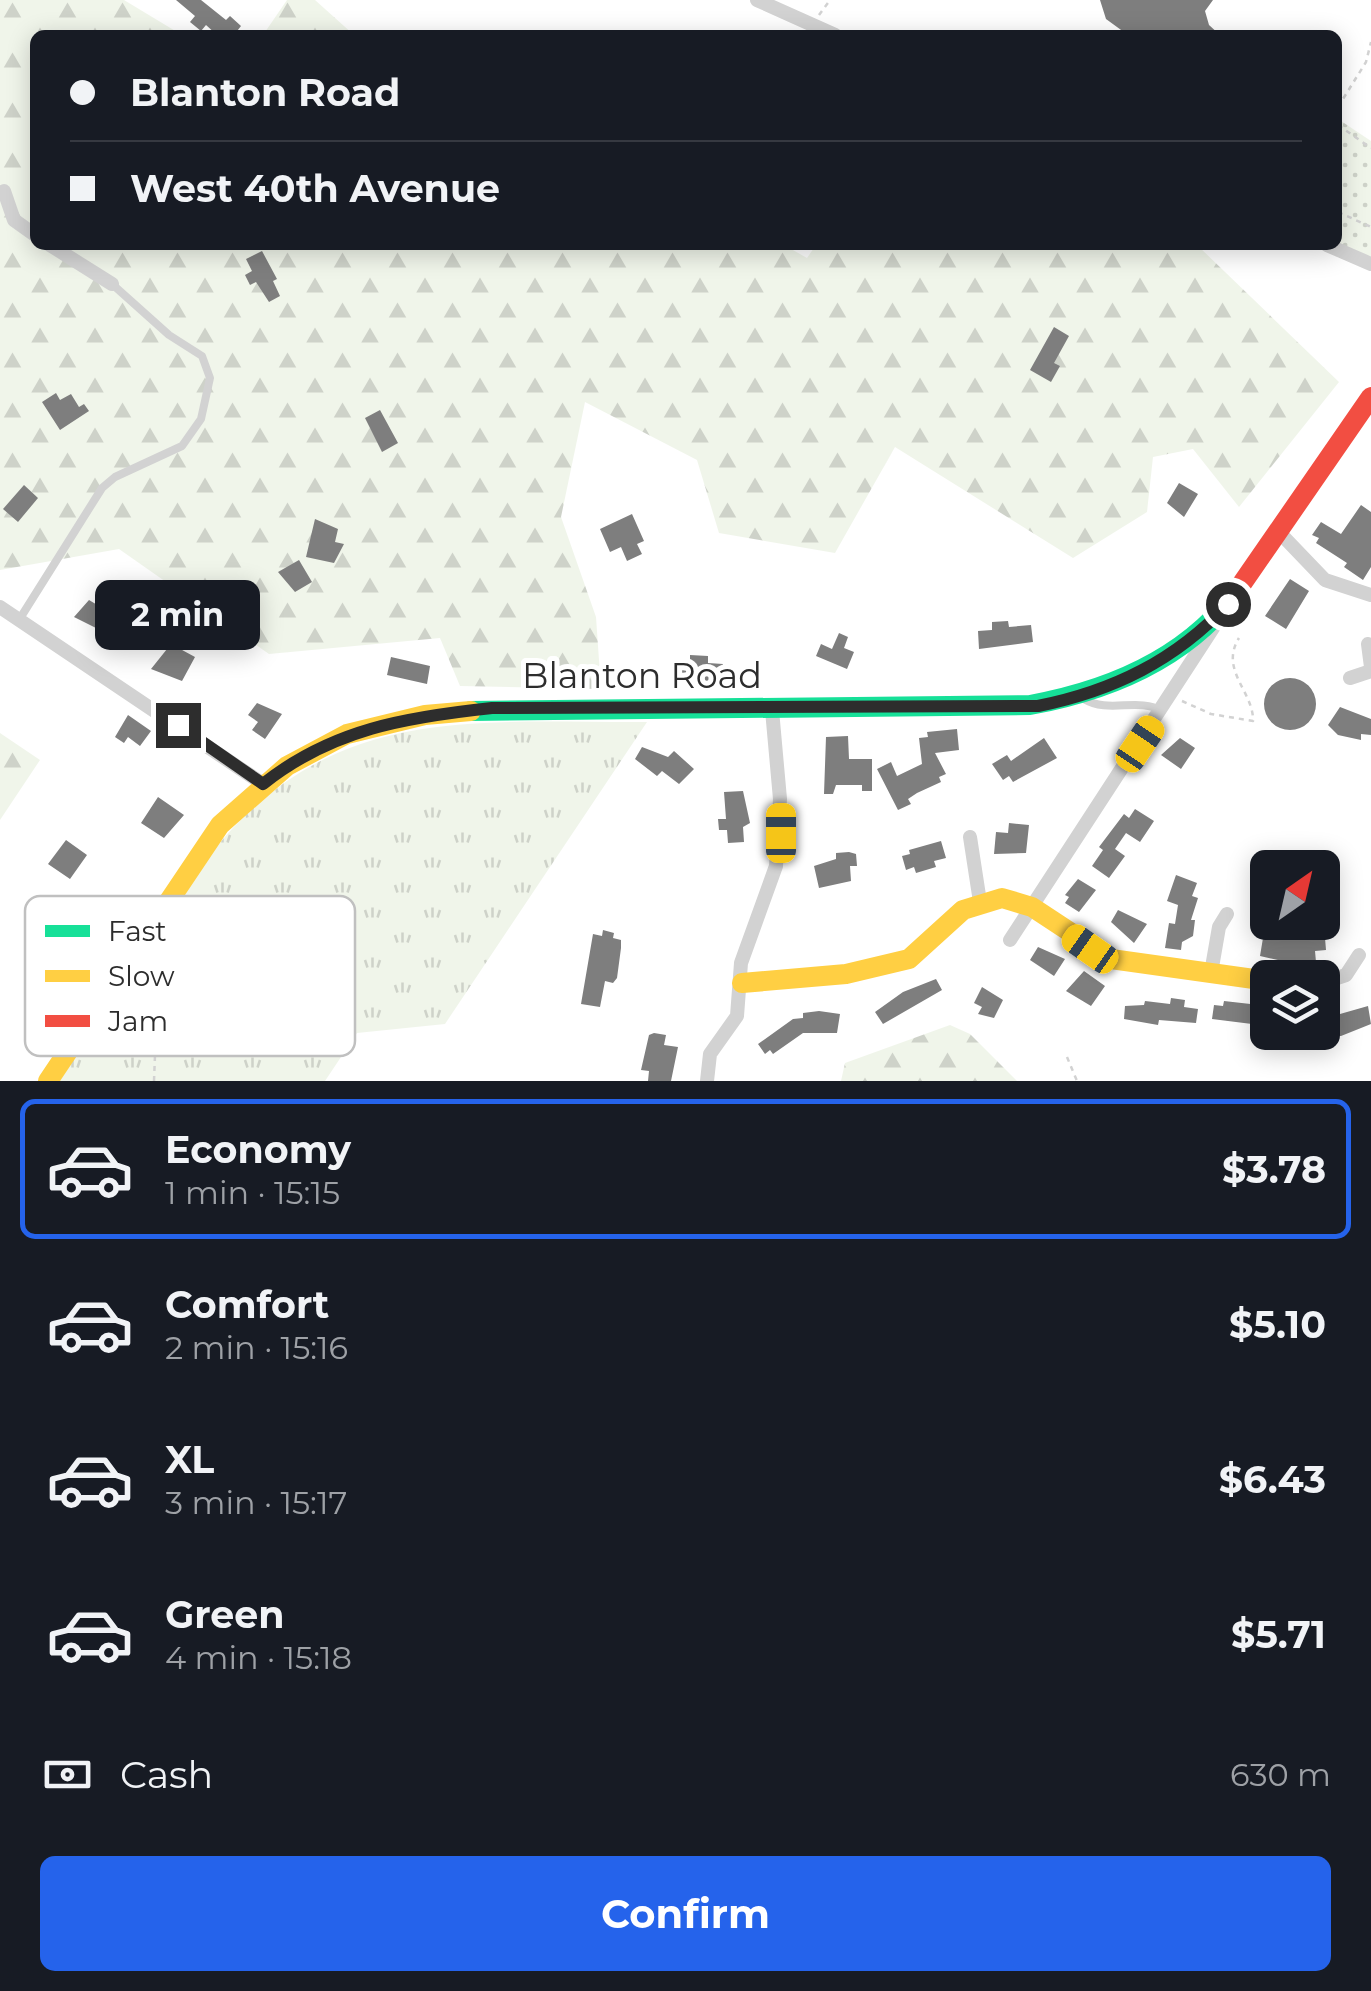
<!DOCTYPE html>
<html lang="en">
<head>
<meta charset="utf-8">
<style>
  body { margin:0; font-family:Montserrat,sans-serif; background:#242831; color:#f1f3f6; height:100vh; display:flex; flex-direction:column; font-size:38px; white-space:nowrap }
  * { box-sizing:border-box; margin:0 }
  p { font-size:32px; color:#9ea1a6 }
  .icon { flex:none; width:55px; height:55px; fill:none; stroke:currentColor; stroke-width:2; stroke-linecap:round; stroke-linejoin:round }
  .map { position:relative; height:1081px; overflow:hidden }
  .side { display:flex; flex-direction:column; background:#171b24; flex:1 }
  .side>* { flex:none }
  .top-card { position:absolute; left:30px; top:30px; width:1312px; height:220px; border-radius:15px; box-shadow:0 5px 25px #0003; display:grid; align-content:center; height:220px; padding:0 40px; background:#171b24 }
  .needle { width:65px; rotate:34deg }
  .controls { position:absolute; left:1250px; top:850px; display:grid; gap:20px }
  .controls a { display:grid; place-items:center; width:90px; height:90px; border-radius:15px; background:#171b24; box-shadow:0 5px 25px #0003; font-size:50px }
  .end { position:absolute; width:45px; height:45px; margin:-22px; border:12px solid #2d2d2d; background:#fff; box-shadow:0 0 0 5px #fff }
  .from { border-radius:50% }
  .bubble { position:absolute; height:70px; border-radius:15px; background:#171b24; box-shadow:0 5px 25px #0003; font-size:32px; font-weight:700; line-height:70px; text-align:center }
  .car { position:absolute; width:30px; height:60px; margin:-30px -15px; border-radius:12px; box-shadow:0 0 8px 2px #0007; background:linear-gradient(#f5c518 24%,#345 0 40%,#f5c518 0 76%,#345 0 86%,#f5c518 0) }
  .top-card b { display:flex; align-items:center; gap:35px; height:95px; font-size:38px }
  .top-card b+b { border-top:2px solid #363941 }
  .top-card i { width:25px; height:25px; background:#f1f3f6 }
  ul { padding:18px 0 0; list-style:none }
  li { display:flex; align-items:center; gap:30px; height:140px; margin:0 20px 15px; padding:0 20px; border:5px solid transparent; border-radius:15px }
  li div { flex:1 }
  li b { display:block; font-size:38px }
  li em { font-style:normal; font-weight:700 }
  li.on { border-color:#2563eb }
  li>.icon { width:90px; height:90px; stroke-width:1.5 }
  .pay { display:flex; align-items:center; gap:25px; height:110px; padding:0 40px; font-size:38px }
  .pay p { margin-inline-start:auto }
  .action { display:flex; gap:20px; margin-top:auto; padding:20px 40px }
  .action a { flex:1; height:115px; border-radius:15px; background:#2563eb; color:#fff; font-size:40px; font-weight:700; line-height:115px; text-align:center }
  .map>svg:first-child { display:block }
  .grass { fill:url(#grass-dots) }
  .forest { fill:url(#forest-firs) }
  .park { fill:url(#park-tufts) }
  .building { fill:#7e7e7e }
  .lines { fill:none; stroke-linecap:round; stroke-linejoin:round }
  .path { stroke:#d2d2d2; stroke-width:2.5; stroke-dasharray:5 5; stroke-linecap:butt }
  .lane { stroke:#d2d2d2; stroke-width:8 }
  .street { stroke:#d2d2d2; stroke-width:14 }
  .fast { stroke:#16e098; stroke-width:20 }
  .slow { stroke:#ffcf43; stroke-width:20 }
  .jam { stroke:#f24e42; stroke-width:20 }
  .route { stroke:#2d2d2d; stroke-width:12 }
  .labels { text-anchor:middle; stroke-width:10; stroke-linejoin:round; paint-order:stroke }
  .street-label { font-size:35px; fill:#2d2d2d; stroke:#fff }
  .key { fill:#fff; stroke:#c0c0c0; stroke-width:2.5 }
  .key-label { font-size:28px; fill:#2d2d2d }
</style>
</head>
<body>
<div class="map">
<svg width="1371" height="1081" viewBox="0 0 1371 1081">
  <defs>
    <pattern id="grass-dots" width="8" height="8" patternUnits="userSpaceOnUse" patternTransform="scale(2.5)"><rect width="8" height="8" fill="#f0f5ea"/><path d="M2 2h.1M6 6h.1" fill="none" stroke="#ced2c9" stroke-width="1.8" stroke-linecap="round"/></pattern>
    <pattern id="forest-firs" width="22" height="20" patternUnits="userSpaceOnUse" patternTransform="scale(2.5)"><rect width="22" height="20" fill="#f0f5ea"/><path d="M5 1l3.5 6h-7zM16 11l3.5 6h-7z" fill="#ced2c9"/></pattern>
    <pattern id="park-tufts" width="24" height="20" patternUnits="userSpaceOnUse" patternTransform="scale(2.5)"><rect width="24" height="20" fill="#f0f5ea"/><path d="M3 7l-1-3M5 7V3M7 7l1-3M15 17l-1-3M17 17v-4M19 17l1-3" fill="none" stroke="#ced2c9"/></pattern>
  </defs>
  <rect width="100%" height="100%" fill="#fff"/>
  <!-- grass -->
  <path class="grass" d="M1338,119L1371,141V258L1338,243Z"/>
  <!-- forest -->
  <path class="forest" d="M0,0H124L182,35H35V245H784L807,258L816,245H1197L1339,382L1239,507L1193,449L1153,457L1147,512L1073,558L895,447L835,553L719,533L697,460L585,402L561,517L596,617L601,689L460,686L440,638L269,654L119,549L0,570Z
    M287,0H315L354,35H263Z
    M0,733L40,760L0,820Z
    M950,1025L970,1034L1017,1081H841L845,1063Z"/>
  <!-- park -->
  <path class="park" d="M647,722L445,1024L357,1033L325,1081H58L212,852C333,702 474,723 647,722Z"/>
  <!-- building -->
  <path class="building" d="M176,0H201L226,20L230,16L241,26L234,35H217L206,25L201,31L190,22L195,16Z
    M1100,0H1213L1205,11L1209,25L1220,35H1128L1106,19Z
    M262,251L277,279L273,281L280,296L269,302L256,282L250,285L245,275L252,271L246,259Z
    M1054,327L1069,336L1054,363L1060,366L1051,382L1030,370Z
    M56,393L60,400L71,394L79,407L84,404L89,411L60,430L42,402Z
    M380,410L398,443L382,452L365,418Z
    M1179,483L1198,494L1184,517L1167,503Z
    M24,485L38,498L18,522L3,509Z
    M1361,505L1371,512V567L1363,580L1344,567L1347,563L1316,543L1319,538L1312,535L1321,522L1341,534Z
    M632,514L644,541L637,544L642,554L627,561L621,547L610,552L600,529Z
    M315,519L338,529L335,542L344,544L334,563L306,557Z
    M299,560L312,582L295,592L278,572Z
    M1290,579L1309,591L1286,629L1265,616Z
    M89,600L109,612L98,629L74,617Z
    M1008,621L1009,627L1031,625L1033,642L979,649L978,631L992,630V622Z
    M839,633L848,637L844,648L854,652L847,669L816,656L821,644L832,649Z
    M171,644L195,657L182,681L151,669Z
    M690,655L708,656V663L723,664L722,684L678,682L679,663H690Z
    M391,657L430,666L427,684L387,675Z
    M1264 704a26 26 0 1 1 52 0a26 26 0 1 1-52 0Z
    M257,703L282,714L265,739L252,730L258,722L248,715Z
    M1340,707L1371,719V735L1361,734V740L1338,735L1328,725Z
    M128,715L151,731L140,746L128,737L124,743L115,737Z
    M957,729L959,750L935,753L946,774L939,777L941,782L917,793L908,799L911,804L898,810L877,769L891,762L897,776L922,764L919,738L928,737L927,732Z
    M848,736L849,759H872V791H862V785H836L833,794H824L826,737Z
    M1044,738L1057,758L1013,782L1009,776L1003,780L992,764L1007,755L1011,761Z
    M1180,738L1195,748L1181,769L1161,755Z
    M642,747L668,757L674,751L694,769L679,784L662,771L657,776L635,759Z
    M743,791L750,823L743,827L744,842L728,843L727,830H719L718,819H726L724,792Z
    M158,797L184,815L164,838L141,823Z
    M1135,809L1154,821L1140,842L1126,833L1115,849L1125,856L1109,878L1092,866L1103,850L1099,847L1124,814L1129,818Z
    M1009,823L1029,825L1026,853L994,854L996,832L1008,833Z
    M66,840L87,855L70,879L48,864Z
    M941,841L946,858L934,861L936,867L916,873L914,867L906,870L902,856L910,854L909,850Z
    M849,852L856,854L857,866H850L851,881L819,888L814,866L836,859V853Z
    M1176,875L1197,883L1192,896L1198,898L1191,920H1195L1193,936L1182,942L1181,950L1165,948L1169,923L1175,924L1178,905L1167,901Z
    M1078,879L1096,890L1079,912L1065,903L1069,897L1065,895Z
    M1118,910L1147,924L1134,943L1111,922Z
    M1265,926L1283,929L1282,935L1316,931L1317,938H1325L1326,950L1315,951L1316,962L1296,964L1260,956Z
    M603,930L614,933L613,938L621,940V948L617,978L613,983L605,981L600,1007L581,1004L593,934L602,936Z
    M1038,947L1065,959L1054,976L1030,960Z
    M1084,971L1105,986L1091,1006L1066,991Z
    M936,979L942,990L883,1024L875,1012L903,992Z
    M982,987L1003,1000L994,1018L978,1014L982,1007L974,1003Z
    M1171,998L1185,1000L1184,1007L1198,1009L1196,1023L1159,1020L1158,1025L1124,1019L1125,1006L1144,1005L1145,1001L1170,1004Z
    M1224,1001L1268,1006V1026L1212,1019L1214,1005L1223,1006Z
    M1368,1006L1371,1024L1341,1036H1322V1010H1333V1016Z
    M819,1011L840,1014L837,1033H803L773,1054L770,1050L765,1054L758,1044L793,1019L803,1018V1013Z
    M654,1033L666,1035L664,1045L678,1047L671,1081H648L649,1071L641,1070L649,1035Z"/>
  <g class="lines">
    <!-- path -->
    <path class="path" d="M819,15L830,0
      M1338,107L1366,62L1371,42
      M1338,125L1371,148
      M1338,212L1371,227
      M1182,701L1211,714L1253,721C1254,692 1219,670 1239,638
      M1067,1057L1077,1081
      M154,1081L156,1030"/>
    <!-- lane -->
    <path class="lane" d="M19,620L102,488L115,477L182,446L201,419L210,378L202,356L169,335L112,284
      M1084,699C1109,714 1138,697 1162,711
      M152,932L165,958L156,1019"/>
    <!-- street -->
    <path class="street" d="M757,0L835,35
      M4,191L14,220L35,235
      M50,245L112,284
      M1327,245L1371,264
      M1278,531L1325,580L1371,595
      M0,607L263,784
      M1368,644L1371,667
      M1350,678L1371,671
      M970,837L980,902
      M1010,940L1217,622
      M1211,973L1219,927L1227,914
      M1322,983L1346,975L1359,955
      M707,1081L710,1054L737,1016L741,963L776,866L780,799L772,710"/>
    <!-- fast -->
    <path class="fast" d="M471,711L1030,705C1112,690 1192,656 1241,585"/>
    <!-- slow -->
    <path class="slow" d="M742,983L846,974L909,959L963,910L1002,898L1032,907L1111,959L1268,981
      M48,1081L220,825L287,766L347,734L425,715L471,711"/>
    <!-- jam -->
    <path class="jam" d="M1241,585L1371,397"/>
  </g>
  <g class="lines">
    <!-- route -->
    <path class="route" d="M178,725L263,784C332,729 407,717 492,708L1038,706C1113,691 1176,660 1228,604"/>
  </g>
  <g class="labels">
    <!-- street labels -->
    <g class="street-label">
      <text x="642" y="688">Blanton Road</text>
    </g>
  </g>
  <!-- legend -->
  <rect x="25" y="896" width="330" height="160" rx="15" class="key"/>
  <rect x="45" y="925" width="45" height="12" fill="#16e098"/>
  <rect x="45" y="970" width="45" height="12" fill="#ffcf43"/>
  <rect x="45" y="1015" width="45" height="12" fill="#f24e42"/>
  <g class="key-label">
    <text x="108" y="941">Fast</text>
    <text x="108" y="986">Slow</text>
    <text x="108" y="1031">Jam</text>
  </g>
</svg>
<div class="controls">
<a><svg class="needle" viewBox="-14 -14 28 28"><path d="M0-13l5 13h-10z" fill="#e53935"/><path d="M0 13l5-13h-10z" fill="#9ea1a6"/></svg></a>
<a><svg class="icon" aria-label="layers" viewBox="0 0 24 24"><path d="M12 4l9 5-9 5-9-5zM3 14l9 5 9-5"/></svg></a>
</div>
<i class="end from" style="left:1228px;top:604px"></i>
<i class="end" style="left:178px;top:725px"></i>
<div class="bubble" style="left:95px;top:580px;width:165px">2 min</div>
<i class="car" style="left:1140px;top:744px;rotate:34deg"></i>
<i class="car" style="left:781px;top:833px;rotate:0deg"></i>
<i class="car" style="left:1090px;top:949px;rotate:305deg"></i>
<div class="top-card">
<b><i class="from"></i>Blanton Road</b>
<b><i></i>West 40th Avenue</b>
</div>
</div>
<section class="side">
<ul>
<li class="on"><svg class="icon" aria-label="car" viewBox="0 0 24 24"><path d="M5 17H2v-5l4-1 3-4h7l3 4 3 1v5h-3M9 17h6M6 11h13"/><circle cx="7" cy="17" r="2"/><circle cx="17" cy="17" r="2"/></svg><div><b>Economy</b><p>1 min · 15:15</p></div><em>$3.78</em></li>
<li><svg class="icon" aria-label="car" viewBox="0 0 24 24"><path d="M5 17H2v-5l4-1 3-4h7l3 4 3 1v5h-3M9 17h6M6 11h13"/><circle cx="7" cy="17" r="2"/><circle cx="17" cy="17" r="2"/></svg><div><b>Comfort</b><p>2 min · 15:16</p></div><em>$5.10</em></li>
<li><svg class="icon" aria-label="car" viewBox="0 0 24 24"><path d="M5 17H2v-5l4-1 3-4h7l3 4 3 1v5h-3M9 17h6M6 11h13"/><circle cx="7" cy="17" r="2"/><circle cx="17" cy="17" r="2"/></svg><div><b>XL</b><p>3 min · 15:17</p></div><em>$6.43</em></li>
<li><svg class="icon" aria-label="car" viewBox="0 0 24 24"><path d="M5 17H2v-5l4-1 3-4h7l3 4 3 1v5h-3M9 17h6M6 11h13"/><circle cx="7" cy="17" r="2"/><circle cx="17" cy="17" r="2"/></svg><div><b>Green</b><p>4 min · 15:18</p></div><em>$5.71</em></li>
</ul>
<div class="pay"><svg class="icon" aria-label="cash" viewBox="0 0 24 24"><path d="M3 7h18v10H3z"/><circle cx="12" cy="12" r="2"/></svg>Cash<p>630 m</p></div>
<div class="action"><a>Confirm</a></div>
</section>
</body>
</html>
